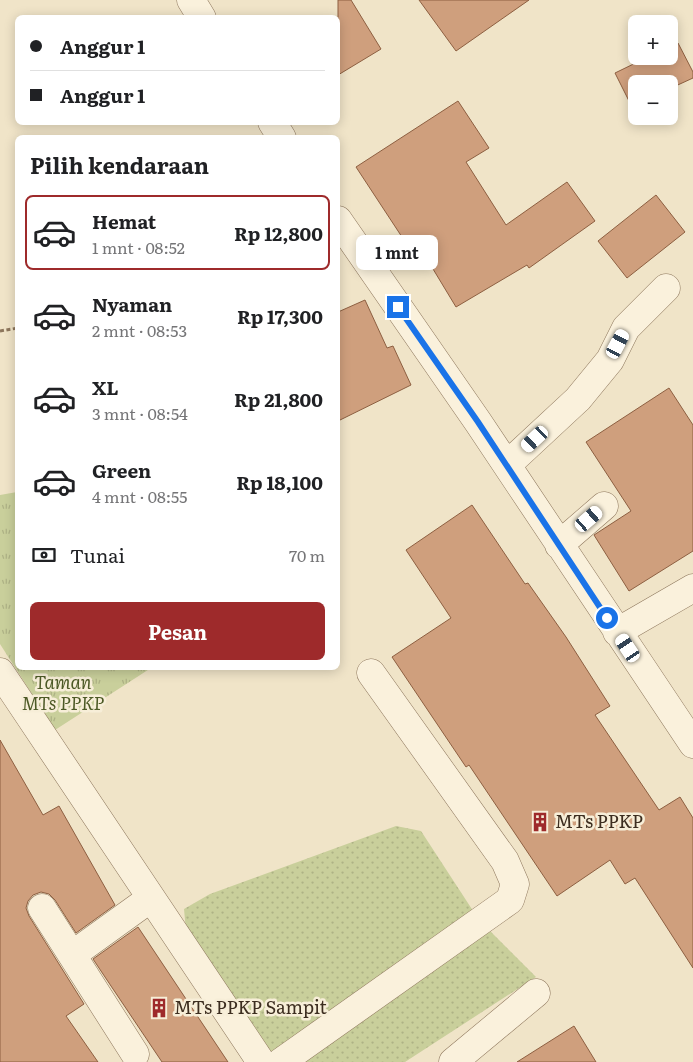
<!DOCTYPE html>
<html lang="id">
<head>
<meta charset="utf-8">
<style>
  body { margin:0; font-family:Literata,serif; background:#f2f2f2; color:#202124; height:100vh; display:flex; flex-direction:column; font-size:19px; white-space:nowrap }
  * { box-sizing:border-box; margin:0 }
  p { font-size:16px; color:#757577 }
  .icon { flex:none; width:28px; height:28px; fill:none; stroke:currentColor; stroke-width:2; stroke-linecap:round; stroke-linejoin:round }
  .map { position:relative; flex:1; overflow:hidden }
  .sheet { position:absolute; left:15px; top:135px; width:325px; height:535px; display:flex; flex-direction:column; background:#fff; border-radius:8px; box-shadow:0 2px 12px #0003 }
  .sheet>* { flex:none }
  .guide { position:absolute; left:15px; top:15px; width:325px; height:110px; border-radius:8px; box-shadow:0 2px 12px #0003; display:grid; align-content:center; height:110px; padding:0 15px; background:#fff }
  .controls { position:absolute; left:628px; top:15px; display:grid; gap:10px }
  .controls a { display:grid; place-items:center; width:50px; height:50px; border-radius:8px; background:#fff; box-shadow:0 2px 12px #0003; font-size:25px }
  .end { position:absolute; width:22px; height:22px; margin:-11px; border:6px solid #1a73e8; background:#fff; box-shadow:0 0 0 2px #fff }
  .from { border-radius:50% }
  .bubble { position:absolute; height:35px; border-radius:8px; background:#fff; box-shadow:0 2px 12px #0003; font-size:16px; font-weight:700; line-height:35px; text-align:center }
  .car { position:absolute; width:15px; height:30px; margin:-15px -8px; border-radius:6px; box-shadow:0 0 4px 1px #0007; background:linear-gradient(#fff 24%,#345 0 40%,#fff 0 76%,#345 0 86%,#fff 0) }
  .guide b { display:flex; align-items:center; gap:18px; height:48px; font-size:19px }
  .guide b+b { border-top:1px solid #e0e0e0 }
  .guide i { width:12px; height:12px; background:#202124 }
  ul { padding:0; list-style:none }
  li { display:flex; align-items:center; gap:15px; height:75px; margin:0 10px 8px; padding:0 5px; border:2px solid transparent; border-radius:8px }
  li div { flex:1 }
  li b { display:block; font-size:19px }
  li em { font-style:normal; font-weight:700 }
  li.active { border-color:#9e2a2b }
  li>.icon { width:45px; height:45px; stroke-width:1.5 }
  h2 { padding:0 15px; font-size:22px; line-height:60px }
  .pay { display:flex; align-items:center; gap:12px; height:55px; padding:0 15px; font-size:19px }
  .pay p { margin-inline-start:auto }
  .primary-button { display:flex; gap:10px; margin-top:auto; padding:10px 15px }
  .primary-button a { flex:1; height:58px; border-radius:8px; background:#9e2a2b; color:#fff; font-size:20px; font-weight:700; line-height:58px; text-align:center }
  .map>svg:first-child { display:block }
  .grass { fill:url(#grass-dots) }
  .park { fill:url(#park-tufts) }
  .building { fill:#cf9f7d; stroke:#8d5f41 }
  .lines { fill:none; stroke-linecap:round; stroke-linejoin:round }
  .minor-casing { stroke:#8d765c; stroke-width:29 }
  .path { stroke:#8d765c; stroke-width:3; stroke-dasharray:4 2.5; stroke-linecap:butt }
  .minor { stroke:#faf1dc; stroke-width:28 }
  .route { stroke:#1a73e8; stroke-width:6 }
  .labels { text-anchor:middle; stroke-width:5; stroke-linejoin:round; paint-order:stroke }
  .park-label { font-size:18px; font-style:italic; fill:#4d5a26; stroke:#f7eed8 }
  .poi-label { font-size:18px; fill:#3d2e20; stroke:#f7eed8; text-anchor:start }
</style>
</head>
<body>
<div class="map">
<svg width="693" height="1062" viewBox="0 0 693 1062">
  <defs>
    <pattern id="grass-dots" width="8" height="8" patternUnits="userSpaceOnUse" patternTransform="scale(1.25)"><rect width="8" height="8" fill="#c9cf9b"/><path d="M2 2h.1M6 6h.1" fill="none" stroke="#aeb285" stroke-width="1.8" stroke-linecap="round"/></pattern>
    <pattern id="park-tufts" width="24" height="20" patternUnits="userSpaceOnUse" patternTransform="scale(1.25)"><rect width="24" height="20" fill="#c9cf9b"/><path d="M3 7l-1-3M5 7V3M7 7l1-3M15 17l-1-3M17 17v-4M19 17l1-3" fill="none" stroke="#aeb285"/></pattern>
  </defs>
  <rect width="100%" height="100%" fill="#f0e4c8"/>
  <!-- grass -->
  <path class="grass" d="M396,826L421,831L479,920L536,977L405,1062H267L187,942L184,909L210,894Z"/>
  <!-- park -->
  <path class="park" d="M17,492L18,668H151L55,730L0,644V495Z"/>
  <!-- building -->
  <path class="building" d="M338,0H351L381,49L338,75Z
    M419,0H529L456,51Z
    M678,43L693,72V78L669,89V84H636V105L632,107L615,73L650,56H669V47Z
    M458,101L489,148L466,162L506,225L567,182L595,221L529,268L527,265L456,307L430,264L423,269L356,167Z
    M656,195L685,232L627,278L598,241Z
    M365,300L387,348L393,346L411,385L338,421V312Z
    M669,388L693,425V551L629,591L594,535L631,511L586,442Z
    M472,505L525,584L528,583L566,637L610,706L595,715L659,810L680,797L693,818V968L635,878L625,884L610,860L557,896L469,765L466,767L392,657L451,618L406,550Z
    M0,740L43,815L59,806L115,905L76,933L55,900L49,894L41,892L33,895L28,901L26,908L29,916L84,1004L66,1016L98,1062H0Z
    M138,927L228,1062H162L111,986L93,959Z
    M574,1026L596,1062H517Z"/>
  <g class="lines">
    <defs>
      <path id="minor" d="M191,0L202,18
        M272,122L282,138
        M338,220L478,422L693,744
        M507,465L578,399L610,360L626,328L666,288
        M559,545L604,506
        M617,632L693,588
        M0,672L261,1062
        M42,908L135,1054
        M72,955L151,898
        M281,1062L510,900L515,884L505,861L371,673
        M453,1062L536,993"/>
    </defs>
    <!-- minor casing -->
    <use href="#minor" class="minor-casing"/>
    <!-- path -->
    <path class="path" d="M0,331L18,328"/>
    <!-- minor -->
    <use href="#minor" class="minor"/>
  </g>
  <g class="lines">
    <!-- route -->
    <path class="route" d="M398,307L478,422L607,618"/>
  </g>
  <!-- icons -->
  <defs>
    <symbol id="building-bare" viewBox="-9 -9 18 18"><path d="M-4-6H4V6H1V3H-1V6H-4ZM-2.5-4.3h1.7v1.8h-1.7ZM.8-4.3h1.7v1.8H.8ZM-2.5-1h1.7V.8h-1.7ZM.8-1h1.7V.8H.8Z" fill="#9e2a2b" stroke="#f7eed8" stroke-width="2.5" paint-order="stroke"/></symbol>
  </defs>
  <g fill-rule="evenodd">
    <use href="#building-bare" x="526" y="808" width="28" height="28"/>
    <use href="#building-bare" x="145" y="994" width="28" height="28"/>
  </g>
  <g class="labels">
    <!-- park labels -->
    <g class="park-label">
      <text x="63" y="689">Taman<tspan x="63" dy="21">MTs PPKP</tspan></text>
    </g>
    <!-- poi labels -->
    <g class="poi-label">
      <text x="555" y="828">MTs PPKP</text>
      <text x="174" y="1014">MTs PPKP Sampit</text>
    </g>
  </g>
</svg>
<div class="controls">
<a>+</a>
<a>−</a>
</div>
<i class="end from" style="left:607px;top:618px"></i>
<i class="end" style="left:398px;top:307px"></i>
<div class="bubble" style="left:356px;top:235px;width:82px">1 mnt</div>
<i class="car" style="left:618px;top:344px;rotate:28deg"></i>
<i class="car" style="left:535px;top:439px;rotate:227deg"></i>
<i class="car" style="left:589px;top:519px;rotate:49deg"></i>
<i class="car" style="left:628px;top:648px;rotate:326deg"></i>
<div class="guide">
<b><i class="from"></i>Anggur 1</b>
<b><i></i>Anggur 1</b>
</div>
<section class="sheet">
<h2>Pilih kendaraan</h2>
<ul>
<li class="active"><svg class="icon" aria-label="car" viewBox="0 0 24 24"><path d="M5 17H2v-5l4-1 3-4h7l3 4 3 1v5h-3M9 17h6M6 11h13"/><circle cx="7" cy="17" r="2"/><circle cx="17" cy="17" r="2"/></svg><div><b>Hemat</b><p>1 mnt · 08:52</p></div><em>Rp 12,800</em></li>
<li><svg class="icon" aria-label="car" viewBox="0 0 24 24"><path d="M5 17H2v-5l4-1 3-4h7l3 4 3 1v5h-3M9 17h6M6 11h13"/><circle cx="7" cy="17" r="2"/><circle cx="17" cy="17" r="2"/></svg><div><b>Nyaman</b><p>2 mnt · 08:53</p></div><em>Rp 17,300</em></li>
<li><svg class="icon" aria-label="car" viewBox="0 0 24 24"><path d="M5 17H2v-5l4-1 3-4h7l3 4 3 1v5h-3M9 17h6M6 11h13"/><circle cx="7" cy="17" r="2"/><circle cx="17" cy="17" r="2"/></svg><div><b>XL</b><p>3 mnt · 08:54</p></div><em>Rp 21,800</em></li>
<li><svg class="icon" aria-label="car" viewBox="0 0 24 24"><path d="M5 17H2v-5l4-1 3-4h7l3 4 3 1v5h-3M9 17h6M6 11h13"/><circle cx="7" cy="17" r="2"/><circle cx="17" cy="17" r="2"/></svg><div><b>Green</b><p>4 mnt · 08:55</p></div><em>Rp 18,100</em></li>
</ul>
<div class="pay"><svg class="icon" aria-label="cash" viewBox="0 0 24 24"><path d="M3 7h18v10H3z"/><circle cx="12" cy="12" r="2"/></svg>Tunai<p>70 m</p></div>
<div class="primary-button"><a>Pesan</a></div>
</section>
</div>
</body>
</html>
